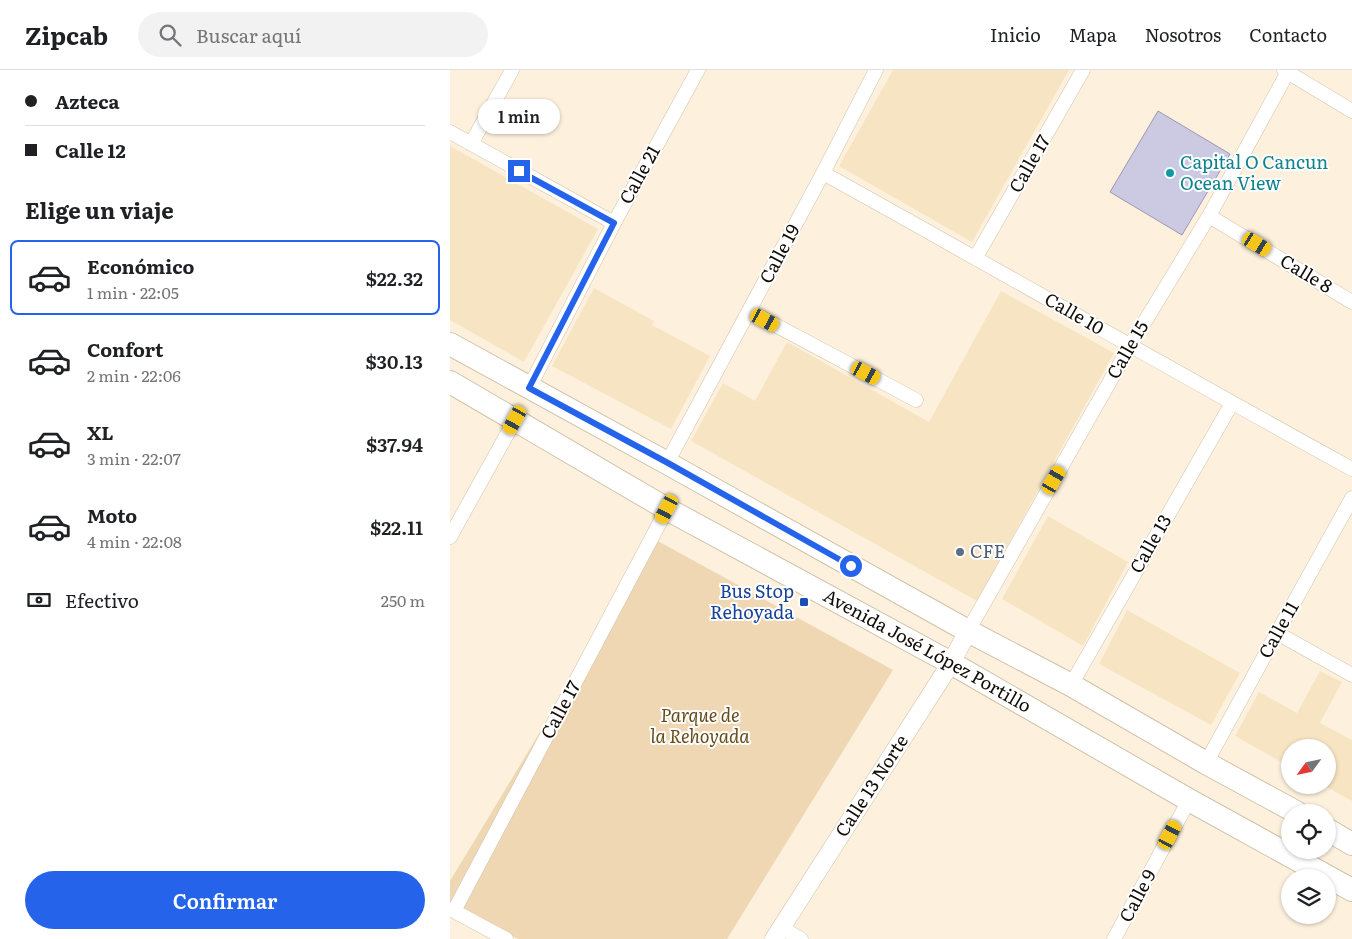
<!DOCTYPE html>
<html lang="es">
<head>
<meta charset="utf-8">
<style>
  body { margin:0; font-family:Literata,serif; background:#f2f2f2; color:#202124; height:100vh; display:flex; flex-direction:column; font-size:19px; white-space:nowrap }
  * { box-sizing:border-box; margin:0 }
  p { font-size:16px; color:#757577 }
  .icon { flex:none; width:28px; height:28px; fill:none; stroke:currentColor; stroke-width:2; stroke-linecap:round; stroke-linejoin:round }
  .map { position:relative; flex:1; overflow:hidden }
  .panel { display:flex; flex-direction:column; background:#fff; width:450px }
  .panel>* { flex:none }
  .top-card { display:grid; align-content:center; height:110px; padding:0 25px; background:#fff }
  .needle { width:32px; rotate:237deg }
  .fabs { position:absolute; left:831px; top:669px; display:grid; gap:10px }
  .fabs a { display:grid; place-items:center; width:55px; height:55px; border-radius:50%; background:#fff; box-shadow:0 1px 4px #0004; font-size:25px }
  .end { position:absolute; width:22px; height:22px; margin:-11px; border:6px solid #2563eb; background:#fff; box-shadow:0 0 0 2px #fff }
  .from { border-radius:50% }
  .bubble { position:absolute; height:35px; border-radius:18px; background:#fff; box-shadow:0 1px 4px #0004; font-size:16px; font-weight:600; line-height:35px; text-align:center }
  .car { position:absolute; width:15px; height:30px; margin:-15px -8px; border-radius:6px; box-shadow:0 0 4px 1px #0007; background:linear-gradient(#f5c518 24%,#345 0 40%,#f5c518 0 76%,#345 0 86%,#f5c518 0) }
  .top-card b { display:flex; align-items:center; gap:18px; height:48px; font-size:19px }
  .top-card b+b { border-top:1px solid #e0e0e0 }
  .top-card i { width:12px; height:12px; background:#202124 }
  ul { padding:0; list-style:none }
  li { display:flex; align-items:center; gap:15px; height:75px; margin:0 10px 8px; padding:0 15px; border:2px solid transparent; border-radius:8px }
  li div { flex:1 }
  li b { display:block; font-size:19px }
  li em { font-style:normal; font-weight:600 }
  li.on { border-color:#2563eb }
  li>.icon { width:45px; height:45px; stroke-width:1.5 }
  h2 { padding:0 25px; font-size:22px; line-height:60px }
  .pay { display:flex; align-items:center; gap:12px; height:55px; padding:0 25px; font-size:19px }
  .pay p { margin-inline-start:auto }
  .cta { display:flex; gap:10px; margin-top:auto; padding:10px 25px }
  .cta a { flex:1; height:58px; border-radius:30px; background:#2563eb; color:#fff; font-size:20px; font-weight:600; line-height:58px; text-align:center }
  header { display:flex; align-items:center; gap:30px; box-sizing:border-box; height:70px; padding:0 25px; background:#fff; border-bottom:1px solid #e0e0e0 }
  header strong { font-size:24px }
  nav { display:flex; gap:28px; margin-inline-start:auto; font-size:18px }
  .search { width:350px; height:45px; background:#f2f2f2; display:flex; align-items:center; gap:12px; box-sizing:border-box; padding:0 18px; border-radius:28px; color:#757577; font-size:19px }
  main { display:flex; flex:1; min-height:0 }
  .map>svg:first-child { display:block }
  .built { fill:#f7e4c3 }
  .green { fill:#eed7b2 }
  .building { fill:#ccc9e3; stroke:#9b98b1 }
  .lines { fill:none; stroke-linecap:round; stroke-linejoin:round }
  .minor-casing { stroke:#d1c2a9; stroke-width:15 }
  .tertiary-casing { stroke:#d1c2a9; stroke-width:19 }
  .primary-casing { stroke:#d1c2a9; stroke-width:24 }
  .minor { stroke:#fff; stroke-width:14 }
  .tertiary { stroke:#fff; stroke-width:18 }
  .primary { stroke:#fff; stroke-width:22 }
  .route { stroke:#2563eb; stroke-width:6 }
  .culture-dot { fill:#0f9aa8; stroke:#fff; stroke-width:2 }
  .service-dot { fill:#5c6f8a; stroke:#fff; stroke-width:2 }
  .transit-dot { fill:#1a4fb4; stroke:#fff; stroke-width:2 }
  .labels { text-anchor:middle; stroke-width:4; stroke-linejoin:round; paint-order:stroke }
  .culture-label { font-size:18px; fill:#0d838f; stroke:#fff; text-anchor:start }
  .street-label { font-size:18px; fill:#100b04; stroke:#fff }
  .service-label { font-size:18px; fill:#4e5e75; stroke:#fff; text-anchor:start }
  .transit-label { font-size:18px; fill:#164399; stroke:#fff; text-anchor:end }
  .park-label { font-size:18px; font-style:italic; fill:#664b18; stroke:#fff }
</style>
</head>
<body>
<header>
<strong>Zipcab</strong>
<div class="search"><svg class="icon" aria-label="search" viewBox="0 0 24 24"><circle cx="10" cy="10" r="6"/><path d="M15 15l6 6"/></svg>Buscar aquí</div>
<nav><a>Inicio</a><a>Mapa</a><a>Nosotros</a><a>Contacto</a></nav>
</header>
<main>
<section class="panel">
<div class="top-card">
<b><i class="from"></i>Azteca</b>
<b><i></i>Calle 12</b>
</div>
<h2>Elige un viaje</h2>
<ul>
<li class="on"><svg class="icon" aria-label="car" viewBox="0 0 24 24"><path d="M5 17H2v-5l4-1 3-4h7l3 4 3 1v5h-3M9 17h6M6 11h13"/><circle cx="7" cy="17" r="2"/><circle cx="17" cy="17" r="2"/></svg><div><b>Económico</b><p>1 min · 22:05</p></div><em>$22.32</em></li>
<li><svg class="icon" aria-label="car" viewBox="0 0 24 24"><path d="M5 17H2v-5l4-1 3-4h7l3 4 3 1v5h-3M9 17h6M6 11h13"/><circle cx="7" cy="17" r="2"/><circle cx="17" cy="17" r="2"/></svg><div><b>Confort</b><p>2 min · 22:06</p></div><em>$30.13</em></li>
<li><svg class="icon" aria-label="car" viewBox="0 0 24 24"><path d="M5 17H2v-5l4-1 3-4h7l3 4 3 1v5h-3M9 17h6M6 11h13"/><circle cx="7" cy="17" r="2"/><circle cx="17" cy="17" r="2"/></svg><div><b>XL</b><p>3 min · 22:07</p></div><em>$37.94</em></li>
<li><svg class="icon" aria-label="car" viewBox="0 0 24 24"><path d="M5 17H2v-5l4-1 3-4h7l3 4 3 1v5h-3M9 17h6M6 11h13"/><circle cx="7" cy="17" r="2"/><circle cx="17" cy="17" r="2"/></svg><div><b>Moto</b><p>4 min · 22:08</p></div><em>$22.11</em></li>
</ul>
<div class="pay"><svg class="icon" aria-label="cash" viewBox="0 0 24 24"><path d="M3 7h18v10H3z"/><circle cx="12" cy="12" r="2"/></svg>Efectivo<p>250 m</p></div>
<div class="cta"><a>Confirmar</a></div>
</section>
<div class="map">
<svg width="902" height="869" viewBox="0 0 902 869">
  <rect width="100%" height="100%" fill="#fdf1dd"/>
  <!-- built -->
  <path class="built" d="M443,0H619L522,172L389,96Z
    M0,76L148,159L74,292L0,250Z
    M144,218L204,251L202,255L260,286L221,359L102,296Z
    M551,221L664,283L527,531L241,371L273,313L305,331L337,272L479,352Z
    M598,446L678,492L633,576L552,529Z
    M677,540L790,603L761,655L649,594Z
    M870,601L892,612L870,653L902,670V731L873,715H878V678H840V697L785,666L809,622L847,643Z"/>
  <!-- green -->
  <path class="green" d="M206,470L443,600L277,869H68L0,831V811Z"/>
  <!-- building -->
  <path class="building" d="M708,41L780,84L732,165L660,122Z"/>
  <g class="lines">
    <defs>
      <path id="minor" d="M834,0L902,41
        M0,62L164,153
        M21,74L62,0
        M373,103C550,201 725,302 902,399
        M759,146L902,232
        M526,187L633,0
        M299,241L466,330
        M79,318L164,153L248,0
        M217,393L373,103L426,0
        M0,467L65,350
        M518,561L680,276L759,146L839,0
        M827,563L902,605
        M621,615L782,333
        M756,693L827,563L902,428
        M0,839L56,869
        M4,841L217,439
        M331,858L351,869
        M664,869L739,730"/>
      <path id="tertiary" d="M324,869L501,593L518,561"/>
      <g id="primary">
        <path d="M0,274L217,393L518,561L621,615L756,693L846,742"/>
        <path id="s1" d="M0,312L217,439L501,593L739,730L902,820"/>
        <path d="M878,760L902,774"/>
      </g>
    </defs>
    <!-- minor casing -->
    <use href="#minor" class="minor-casing"/>
    <!-- tertiary casing -->
    <use href="#tertiary" class="tertiary-casing"/>
    <!-- primary casing -->
    <use href="#primary" class="primary-casing"/>
    <!-- minor -->
    <use href="#minor" class="minor"/>
    <!-- tertiary -->
    <use href="#tertiary" class="tertiary"/>
    <!-- primary -->
    <use href="#primary" class="primary"/>
  </g>
  <g class="lines">
    <!-- route -->
    <path class="route" d="M69,101L164,153L79,318L218,393L401,496"/>
  </g>
  <!-- markers -->
  <circle class="culture-dot" cx="720" cy="103" r="5"/>
  <circle class="service-dot" cx="510" cy="482" r="5"/>
  <rect class="transit-dot" x="349" y="527" width="10" height="10" rx="2.5"/>
  <g class="labels">
    <!-- culture labels -->
    <g class="culture-label">
      <text x="730" y="99">Capital O Cancun<tspan x="730" dy="21">Ocean View</tspan></text>
    </g>
    <!-- street labels -->
    <g class="street-label">
      <text transform="translate(580 94) rotate(-60)" y="6">Calle 17</text>
      <text transform="translate(190 105) rotate(-61)" y="6">Calle 21</text>
      <text transform="translate(330 184) rotate(-62)" y="6">Calle 19</text>
      <text transform="translate(856 204) rotate(31)" y="6">Calle 8</text>
      <text transform="translate(624 244) rotate(30)" y="6">Calle 10</text>
      <text transform="translate(678 280) rotate(-60)" y="6">Calle 15</text>
      <text transform="translate(701 474) rotate(-60)" y="6">Calle 13</text>
      <text transform="translate(829 560) rotate(-61)" y="6">Calle 11</text>
      <text dy="6" stroke="none"><textPath href="#s1" startOffset="548">Avenida José López Portillo</textPath></text>
      <text transform="translate(111 640) rotate(-62)" y="6">Calle 17</text>
      <text transform="translate(422 716) rotate(-57)" y="6">Calle 13 Norte</text>
      <text transform="translate(688 826) rotate(-62)" y="6">Calle 9</text>
    </g>
    <!-- service labels -->
    <g class="service-label">
      <text x="520" y="488">CFE</text>
    </g>
    <!-- transit labels -->
    <g class="transit-label">
      <text x="344" y="528">Bus Stop<tspan x="344" dy="21">Rehoyada</tspan></text>
    </g>
    <!-- park labels -->
    <g class="park-label">
      <text x="250" y="652">Parque de<tspan x="250" dy="21">la Rehoyada</tspan></text>
    </g>
  </g>
</svg>
<div class="fabs">
<a><svg class="needle" viewBox="-14 -14 28 28"><path d="M0-13l5 13h-10z" fill="#e53935"/><path d="M0 13l5-13h-10z" fill="#757577"/></svg></a>
<a><svg class="icon" aria-label="locate" viewBox="0 0 24 24"><circle cx="12" cy="12" r="6"/><path d="M12 2v4M12 18v4M2 12h4M18 12h4"/></svg></a>
<a><svg class="icon" aria-label="layers" viewBox="0 0 24 24"><path d="M12 4l9 5-9 5-9-5zM3 14l9 5 9-5"/></svg></a>
</div>
<i class="end from" style="left:401px;top:496px"></i>
<i class="end" style="left:69px;top:101px"></i>
<div class="bubble" style="left:28px;top:29px;width:82px">1 min</div>
<i class="car" style="left:807px;top:174px;rotate:121deg"></i>
<i class="car" style="left:315px;top:250px;rotate:118deg"></i>
<i class="car" style="left:416px;top:303px;rotate:118deg"></i>
<i class="car" style="left:65px;top:350px;rotate:209deg"></i>
<i class="car" style="left:604px;top:410px;rotate:30deg"></i>
<i class="car" style="left:217px;top:439px;rotate:208deg"></i>
<i class="car" style="left:720px;top:765px;rotate:28deg"></i>
</div>
</main>
</body>
</html>
